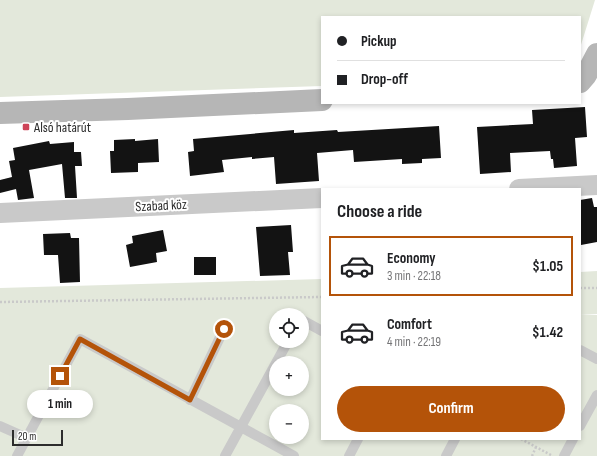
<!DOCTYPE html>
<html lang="en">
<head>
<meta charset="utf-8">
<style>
  body { margin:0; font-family:"Sofia Sans Condensed",sans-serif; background:#f6f6f6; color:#202124; height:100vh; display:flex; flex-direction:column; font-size:15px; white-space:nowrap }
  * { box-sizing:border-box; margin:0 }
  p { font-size:13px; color:#757577 }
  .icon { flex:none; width:22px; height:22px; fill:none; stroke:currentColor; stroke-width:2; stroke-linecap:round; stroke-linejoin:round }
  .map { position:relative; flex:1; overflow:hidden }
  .drawer { position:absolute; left:321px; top:188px; width:260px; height:252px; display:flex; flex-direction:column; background:#fff; border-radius:0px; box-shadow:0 2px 6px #0003 }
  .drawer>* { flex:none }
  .top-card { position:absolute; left:321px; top:16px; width:260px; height:88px; border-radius:0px; box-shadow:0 2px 6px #0003; display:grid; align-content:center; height:88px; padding:0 16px; background:#fff }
  .fabs { position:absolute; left:269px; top:308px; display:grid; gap:8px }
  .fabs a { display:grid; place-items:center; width:40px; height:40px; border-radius:50%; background:#fff; box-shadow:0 2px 6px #0003; font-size:20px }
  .scale { position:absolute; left:12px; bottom:10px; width:51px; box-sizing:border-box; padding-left:4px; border:2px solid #2c2c2c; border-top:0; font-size:11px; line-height:14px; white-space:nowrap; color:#2c2c2c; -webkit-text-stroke:3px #fff; paint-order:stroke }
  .end { position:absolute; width:18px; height:18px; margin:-9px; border:5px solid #b45309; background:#fff; box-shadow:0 0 0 2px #fff }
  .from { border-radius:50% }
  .bubble { position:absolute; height:28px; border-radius:14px; background:#fff; box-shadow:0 2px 6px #0003; font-size:13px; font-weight:700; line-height:28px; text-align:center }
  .top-card b { display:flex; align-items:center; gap:14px; height:38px; font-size:15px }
  .top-card b+b { border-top:1px solid #e0e0e0 }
  .top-card i { width:10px; height:10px; background:#202124 }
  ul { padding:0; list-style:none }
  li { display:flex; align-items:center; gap:12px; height:60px; margin:0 8px 6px; padding:0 8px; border:2px solid transparent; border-radius:0px }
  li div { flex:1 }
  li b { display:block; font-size:15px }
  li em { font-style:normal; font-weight:700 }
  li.active { border-color:#b45309 }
  li>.icon { width:36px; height:36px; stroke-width:1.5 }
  h2 { padding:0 16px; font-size:18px; line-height:48px }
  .primary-button { display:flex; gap:8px; margin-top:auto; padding:8px 16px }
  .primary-button a { flex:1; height:46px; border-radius:24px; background:#b45309; color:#fff; font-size:16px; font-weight:700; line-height:46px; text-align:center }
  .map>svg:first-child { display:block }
  .green { fill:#e3e8db; fill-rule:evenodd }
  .building { fill:#131313 }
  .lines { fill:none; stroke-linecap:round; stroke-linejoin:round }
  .path { stroke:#c9c9c9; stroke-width:2.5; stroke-dasharray:2 2; stroke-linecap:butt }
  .lane { stroke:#c9c9c9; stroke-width:10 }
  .street { stroke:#c9c9c9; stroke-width:20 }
  .secondary { stroke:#b6b6b6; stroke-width:22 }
  .route { stroke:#b45309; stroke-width:5 }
  .poi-dot { fill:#ce4458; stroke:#fff; stroke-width:1.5 }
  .labels { text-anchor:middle; stroke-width:4; stroke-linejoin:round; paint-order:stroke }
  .poi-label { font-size:14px; fill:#2c2c2c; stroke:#fff; text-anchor:start }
  .street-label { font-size:14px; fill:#2c2c2c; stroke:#fff }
</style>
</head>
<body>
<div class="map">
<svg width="597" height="456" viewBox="0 0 597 456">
  <rect width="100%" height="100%" fill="#fff"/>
  <!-- green -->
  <path class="green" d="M0,0H595L580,48V17H322V86L0,97Z
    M597,271V314H580V272Z
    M322,279V439H580V314L597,315V456H0V288ZM276,315H302V341H276ZM276,363H302V389H276ZM276,411H302V437H276Z"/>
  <!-- building -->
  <path class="building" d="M585,107L587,137L575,138L577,166L554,168L553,159H551L550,151L510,153L511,172L480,174L477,127L533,124L532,110Z
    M439,126L441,158L422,159V163L402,164V159L354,162L353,150L317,153L319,181L276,184L274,157L252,159V157L222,160L224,172L190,176L188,152L194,151L193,139L294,130V133L337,130L338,132Z
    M135,139V141L158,139L159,162L138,163V172L111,173L110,151H114V140Z
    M49,141L50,144L74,142V152H81L82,166H75L77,198H65L62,164L29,170L34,198L18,200L16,189L0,193V180L12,177L9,161L15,160L13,148Z
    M592,198L594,207H597V242L581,245L580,200Z
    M291,225L293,252H288L290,275L260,276L256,227Z
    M163,230L167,251L156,253L157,262L130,267L126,245L133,243L132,236Z
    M70,233L71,238H79L80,282L60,283L58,255H44L43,234Z
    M194,257H216V275H194Z"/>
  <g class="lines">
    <!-- path -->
    <path class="path" d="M580,288H597
      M0,302L322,297
      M521,439L551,455
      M532,456L536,447"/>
    <!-- lane -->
    <path class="lane" d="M302,320L322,331
      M580,350L597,359
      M276,363L288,341
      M190,400L224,329
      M0,426L27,438
      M580,426L597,395
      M17,456L80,339L294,456
      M225,456L276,363
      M349,456L358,439
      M446,456L455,439
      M564,456L573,439"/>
    <!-- street -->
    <path class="street" d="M519,189L597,185
      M0,213L322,198"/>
    <!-- secondary -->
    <path class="secondary" d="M580,82L586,75L597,54
      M0,113L128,109L322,100"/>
  </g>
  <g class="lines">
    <!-- route -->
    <path class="route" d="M60,376L80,339L190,400L224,329"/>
  </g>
  <!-- markers -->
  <rect class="poi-dot" x="22" y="123" width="8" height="8" rx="2"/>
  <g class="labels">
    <!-- poi labels -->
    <g class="poi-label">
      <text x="34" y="132">Alsó határút</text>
    </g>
    <!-- street labels -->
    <g class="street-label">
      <text transform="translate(161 205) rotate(-3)" y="5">Szabad köz</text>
    </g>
  </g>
</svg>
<div class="fabs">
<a><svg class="icon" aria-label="locate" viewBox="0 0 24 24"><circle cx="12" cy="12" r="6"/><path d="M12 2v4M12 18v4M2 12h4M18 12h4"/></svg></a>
<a>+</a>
<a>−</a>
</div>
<div class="scale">20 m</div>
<i class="end from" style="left:224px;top:329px"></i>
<i class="end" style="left:60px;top:376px"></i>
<div class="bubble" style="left:27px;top:390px;width:66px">1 min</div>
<div class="top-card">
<b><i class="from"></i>Pickup</b>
<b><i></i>Drop-off</b>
</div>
<section class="drawer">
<h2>Choose a ride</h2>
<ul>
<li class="active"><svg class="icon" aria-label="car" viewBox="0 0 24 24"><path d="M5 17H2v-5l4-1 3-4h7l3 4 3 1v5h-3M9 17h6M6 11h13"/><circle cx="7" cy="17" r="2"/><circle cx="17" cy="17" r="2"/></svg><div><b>Economy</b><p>3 min · 22:18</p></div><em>$1.05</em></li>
<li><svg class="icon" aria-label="car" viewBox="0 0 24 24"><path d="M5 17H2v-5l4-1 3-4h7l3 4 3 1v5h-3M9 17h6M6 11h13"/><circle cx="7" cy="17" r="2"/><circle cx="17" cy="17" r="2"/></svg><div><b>Comfort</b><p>4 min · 22:19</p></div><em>$1.42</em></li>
</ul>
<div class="primary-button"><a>Confirm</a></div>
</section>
</div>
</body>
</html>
